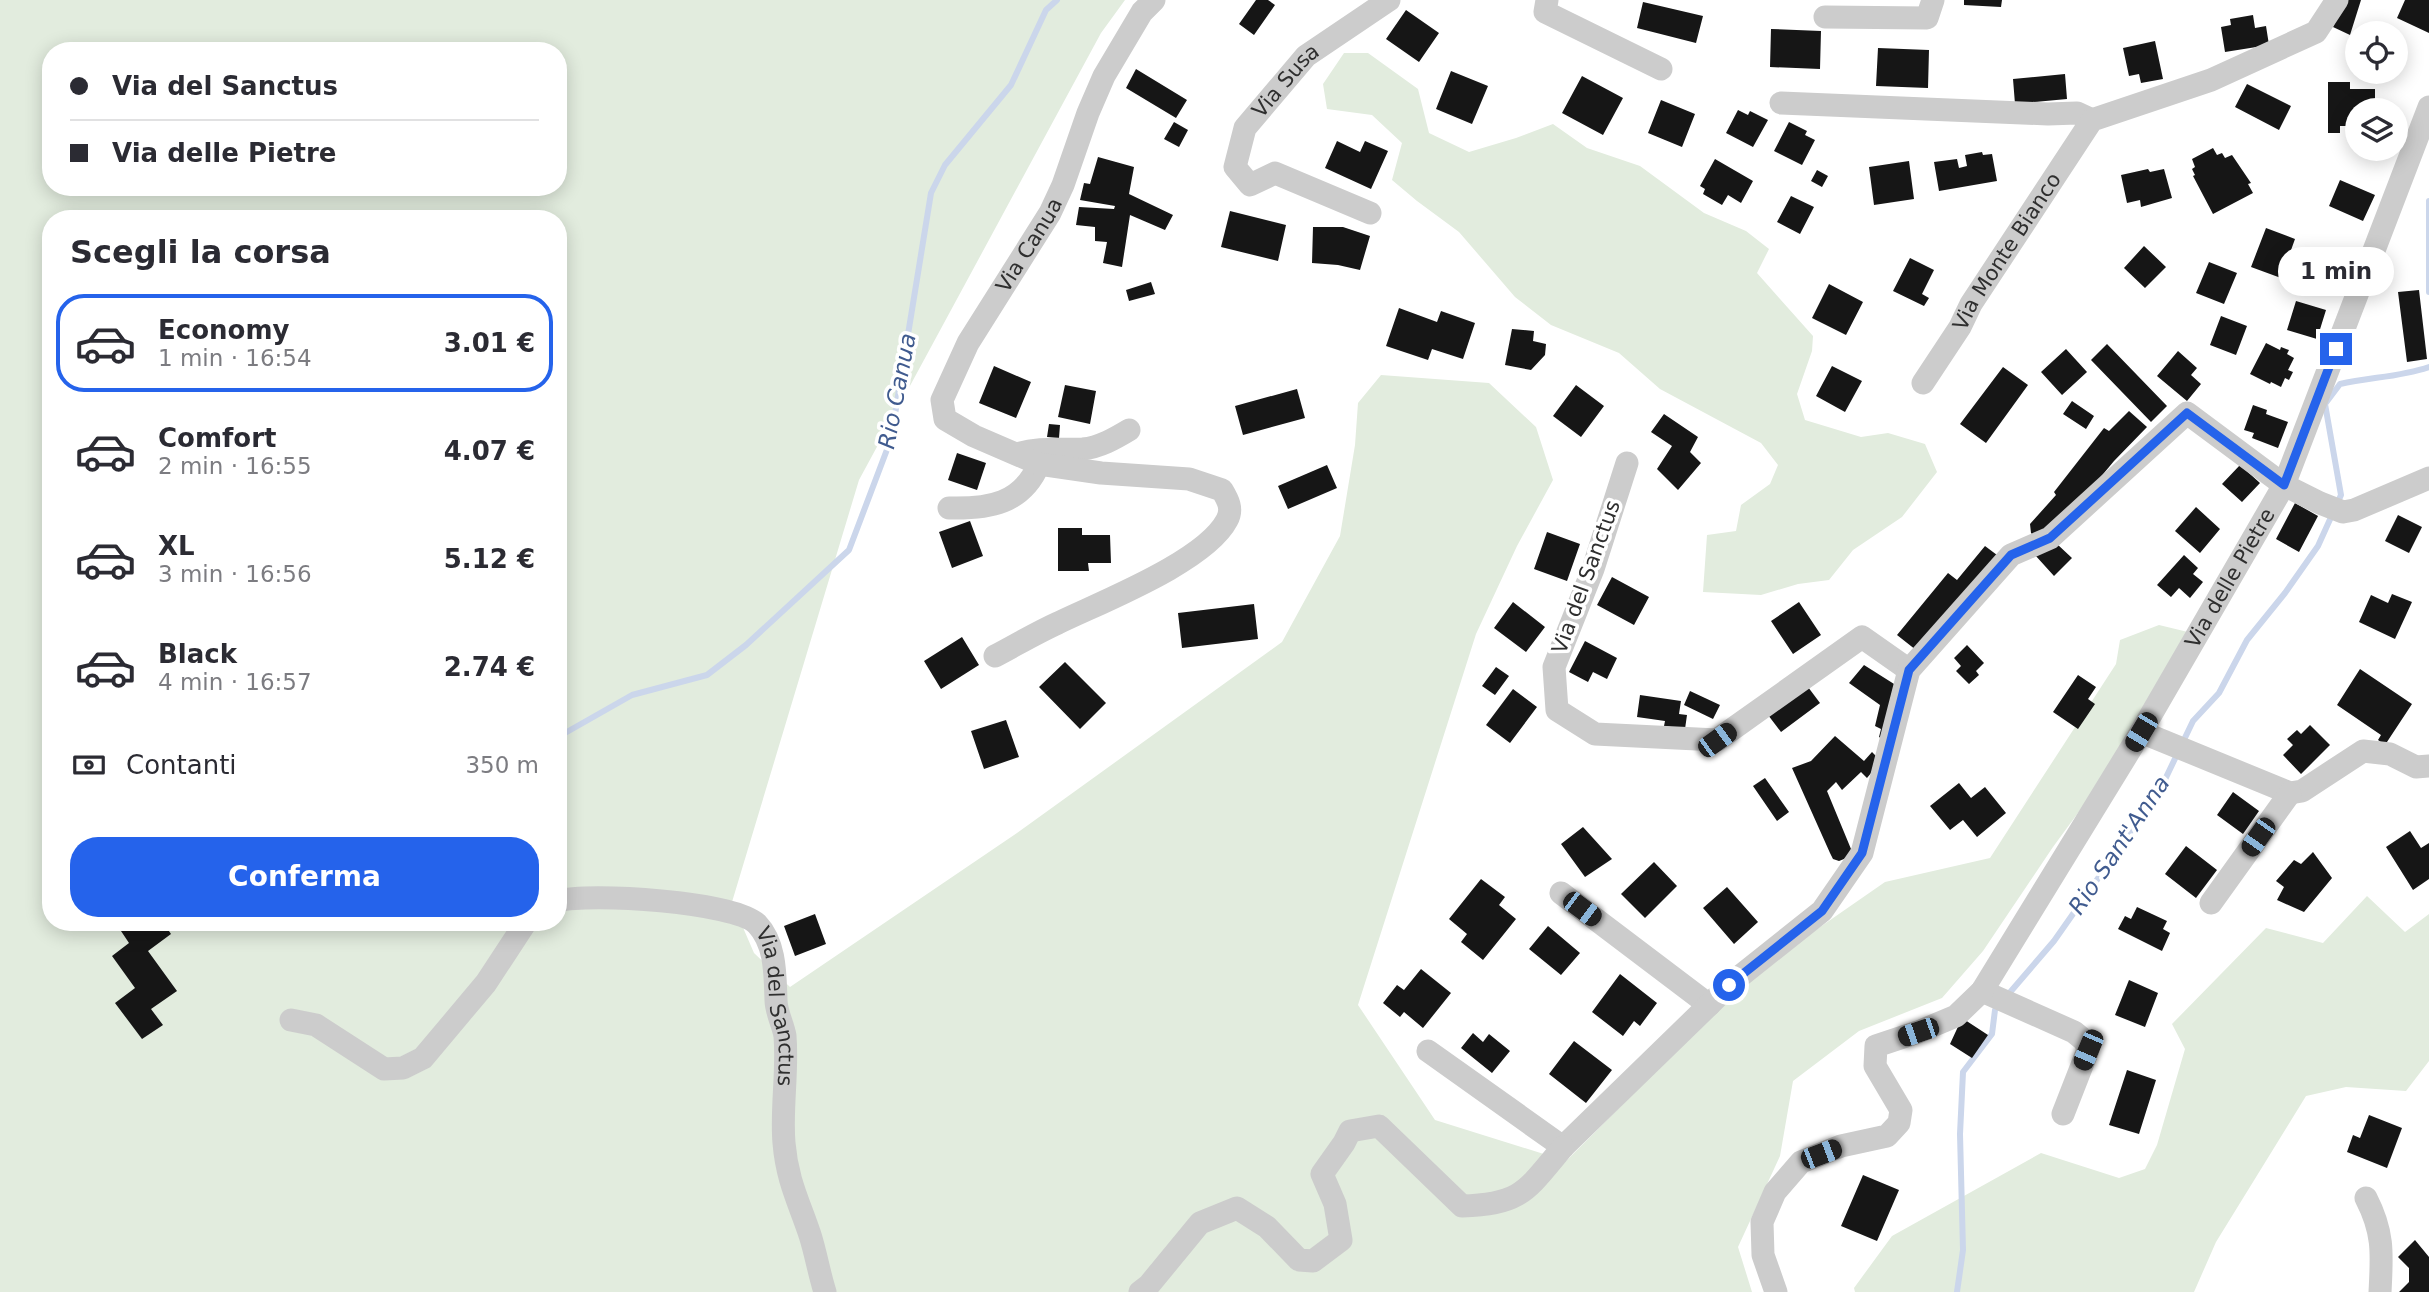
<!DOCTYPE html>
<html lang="it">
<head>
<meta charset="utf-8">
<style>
  body { margin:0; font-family:"DejaVu Sans",sans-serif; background:#f7f7f7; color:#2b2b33; height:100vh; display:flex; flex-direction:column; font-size:26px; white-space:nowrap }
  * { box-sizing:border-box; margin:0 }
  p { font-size:23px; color:#7c7c81 }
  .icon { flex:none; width:38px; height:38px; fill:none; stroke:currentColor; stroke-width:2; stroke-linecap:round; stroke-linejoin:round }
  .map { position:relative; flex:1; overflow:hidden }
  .side { position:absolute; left:42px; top:210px; width:525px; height:721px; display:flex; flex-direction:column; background:#fff; border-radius:28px; box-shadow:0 4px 18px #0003 }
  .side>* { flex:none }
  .top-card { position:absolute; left:42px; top:42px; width:525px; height:154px; border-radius:28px; box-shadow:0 4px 18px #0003; display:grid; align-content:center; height:154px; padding:0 28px; background:#fff }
  .fabs { position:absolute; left:2345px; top:21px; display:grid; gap:14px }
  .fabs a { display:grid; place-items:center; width:63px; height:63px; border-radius:50%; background:#fff; box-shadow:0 4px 18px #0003; font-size:35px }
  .end { position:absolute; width:32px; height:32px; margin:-16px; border:9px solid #2563eb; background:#fff; box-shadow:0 0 0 4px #fff }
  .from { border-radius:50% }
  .bubble { position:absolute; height:49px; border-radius:24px; background:#fff; box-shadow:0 4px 18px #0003; font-size:23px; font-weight:700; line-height:49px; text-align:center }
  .car { position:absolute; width:21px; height:42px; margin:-21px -10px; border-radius:9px; box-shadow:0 0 5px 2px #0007; background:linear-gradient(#222 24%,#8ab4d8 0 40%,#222 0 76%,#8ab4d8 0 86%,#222 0) }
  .top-card b { display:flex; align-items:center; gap:24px; height:66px; font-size:26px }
  .top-card b+b { border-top:2px solid #e1e1e2 }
  .top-card i { width:18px; height:18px; background:#2b2b33 }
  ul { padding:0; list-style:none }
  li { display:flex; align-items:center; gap:21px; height:98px; margin:0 14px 10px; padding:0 14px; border:4px solid transparent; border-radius:28px }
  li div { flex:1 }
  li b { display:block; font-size:26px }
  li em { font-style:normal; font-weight:700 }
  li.on { border-color:#2563eb }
  li>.icon { width:63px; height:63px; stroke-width:1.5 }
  h2 { padding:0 28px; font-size:32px; line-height:84px }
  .pay { display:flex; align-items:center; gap:18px; height:77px; padding:0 28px; font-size:26px }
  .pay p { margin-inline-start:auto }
  .cta { display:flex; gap:14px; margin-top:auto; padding:14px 28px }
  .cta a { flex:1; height:80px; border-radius:28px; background:#2563eb; color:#fff; font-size:28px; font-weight:700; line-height:80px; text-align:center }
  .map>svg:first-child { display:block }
  .green { fill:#e2ecde; fill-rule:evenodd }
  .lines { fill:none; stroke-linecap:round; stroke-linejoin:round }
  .stream { stroke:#cbd6eb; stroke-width:6 }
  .building { fill:#161616 }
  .minor { stroke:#ccc; stroke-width:23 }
  .route { stroke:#2563eb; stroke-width:9 }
  .labels { text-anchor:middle; stroke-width:7; stroke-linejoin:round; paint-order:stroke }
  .street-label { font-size:21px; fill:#2f2f2f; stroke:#fff }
  .water-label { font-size:23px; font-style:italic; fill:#405b8f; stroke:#fff }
</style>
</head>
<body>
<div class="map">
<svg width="2429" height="1292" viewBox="0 0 2429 1292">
  <rect width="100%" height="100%" fill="#fff"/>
  <!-- green -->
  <path class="green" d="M0,0H1125L1101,33L859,480L732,902L754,953L790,987L1017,833L1282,642L1340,536L1355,445L1358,403L1381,375L1489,383L1536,427L1553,480L1517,546L1476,634L1358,1005L1435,1120L1566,1161L1758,970L1885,882L1990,858L2116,664L2120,640L2159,625L2192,633L2116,761L2053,847L1983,951L1942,998L1859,1031L1793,1081L1780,1156L1738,1247L1752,1292H0ZM51,51H558V187H51ZM51,219H558V922H51Z
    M1344,53H1368L1418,89L1429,133L1469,152L1516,138L1553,124L1587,148L1640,166L1704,213L1746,231L1769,249L1757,273L1813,336L1812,351L1797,394L1805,420L1861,437L1888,433L1925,444L1937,472L1902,517L1853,550L1829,580L1798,584L1761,595L1703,592L1707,535L1736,531L1741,505L1770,484L1778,465L1761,443L1660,389L1619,353L1551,325L1515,297L1459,232L1417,201L1392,180L1402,143L1372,115L1327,109L1323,84Z
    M2367,896L2405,932L2429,914V1061L2406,1091L2346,1087L2306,1096L2216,1242L2194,1292H1855L1854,1288L1892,1236L2041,1153L2119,1178L2145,1169L2157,1145L2185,1049L2172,1024L2266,928L2323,943Z"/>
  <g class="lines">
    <!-- stream -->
    <path class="stream" d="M2429,201V292
      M558,737L632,695L707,675L746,645L849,550L891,439L931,193L945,165L1011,85L1046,10L1057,0
      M2006,997L2054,941L2160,790L2193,721L2219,693L2247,640L2285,593L2318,546L2341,495L2325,404L2340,384C2370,377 2400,377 2429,367
      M1957,1292L1963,1250L1960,1134L1963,1072L1992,1034L1995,1010L1999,1005"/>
  </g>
  <!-- building -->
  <path class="building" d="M1256,0H1268L1275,5L1254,35L1239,24Z
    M1964,0H2002L2001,7L1964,5Z
    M2345,0H2361L2350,35L2333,27Z
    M2405,0H2429V33L2397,18Z
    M1643,2L1703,16L1696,43L1637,28Z
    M1406,10L1439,33L1419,62L1386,39Z
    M2253,15L2255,28L2266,26L2269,45L2225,52L2221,27L2231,25L2230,19Z
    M1771,29L1821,31L1820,69L1770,67Z
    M2155,41L2163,79L2141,83L2139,74L2129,76L2123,48Z
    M1878,48L1929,50L1928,88L1876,86Z
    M1136,69L1187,100L1176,118L1126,88Z
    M1451,71L1488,86L1472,124L1436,109Z
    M2065,74L2067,99L2015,104L2013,79Z
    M1582,76L1623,98L1603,135L1562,113Z
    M2328,82H2350V89H2375V110H2357V126H2340V133H2328Z
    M2247,84L2291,106L2279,130L2235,107Z
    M1661,100L1695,114L1682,147L1648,133Z
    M1738,110L1748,115L1750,111L1768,120L1753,147L1726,133Z
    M1174,122L1188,130L1179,147L1164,139Z
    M1789,122L1807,131L1805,135L1815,140L1802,165L1774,151Z
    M1337,141L1360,152L1365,141L1388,151L1371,189L1325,168Z
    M2213,148L2217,155L2222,153L2225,158L2232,155L2251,183L2248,184L2253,193L2213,214L2193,176L2195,175L2192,169L2195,167L2192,159Z
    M1982,152L1983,155L1992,154L1997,181L1939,191L1934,162L1957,159L1959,168L1967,166L1965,155Z
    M1098,157L1134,167L1129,194L1173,215L1165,230L1130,215L1122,267L1103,263L1107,242L1095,241V227L1076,225L1079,207L1114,209L1115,206L1080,200L1084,183L1090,184Z
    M1715,159L1753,181L1741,203L1728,195L1722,205L1703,194L1705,189L1700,186Z
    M1909,161L1914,199L1874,205L1869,167Z
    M2148,169L2150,172L2164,169L2172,198L2141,207L2140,200L2127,203L2121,175Z
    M1817,170L1828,176L1822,187L1811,181Z
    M2340,180L2375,195L2363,221L2329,206Z
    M1791,196L1814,207L1800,234L1777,222Z
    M1230,211L1286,225L1278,261L1221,247Z
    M1313,227H1343L1370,236L1360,270L1338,265L1312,263Z
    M2266,228L2295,239L2281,278L2251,267Z
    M2144,246L2166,267L2145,288L2124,268Z
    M1910,258L1934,270L1922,294L1929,298L1924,306L1893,291Z
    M2209,262L2237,273L2224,304L2196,293Z
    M1151,282L1155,294L1129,301L1126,290Z
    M1829,284L1863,302L1846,335L1812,318Z
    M2419,290L2427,359L2407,362L2398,292Z
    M2296,301L2326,310L2317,339L2287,330Z
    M1399,308L1437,322L1441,311L1475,323L1463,359L1432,349L1428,360L1386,346Z
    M2221,316L2247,326L2236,355L2210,345Z
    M1512,329L1534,331L1533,341L1546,344L1545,355L1531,370L1505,365Z
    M2266,343L2280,350L2281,347L2289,350L2287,354L2294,358L2288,370L2293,372L2289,380L2285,378L2281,387L2271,382L2270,384L2250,374Z
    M2107,344L2167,406L2151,422L2091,360Z
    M2066,349L2087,372L2062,395L2041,372Z
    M2178,351L2197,368L2191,375L2201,384L2187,401L2157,376Z
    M994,366L1031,382L1016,418L979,403Z
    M1832,366L1862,381L1845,412L1816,396Z
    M2003,367L2028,385L1986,443L1960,424Z
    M1065,385L1096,391L1090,424L1058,417Z
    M1576,385L1604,406L1581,437L1553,416Z
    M1297,389L1305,418L1243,435L1235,406Z
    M2072,401L2094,416L2086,429L2063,414Z
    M2253,405L2267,410L2266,414L2288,422L2278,448L2252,438L2254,433L2244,430Z
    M2129,411L2147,427L2114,461L2075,508L2036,538L2031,533L2030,524L2056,495L2054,492L2104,428L2109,431Z
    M1664,414L1698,437L1690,452L1701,463L1678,490L1657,469L1672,446L1651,432Z
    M1049,424L1060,425L1059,438L1047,437Z
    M957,453L986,463L977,490L948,480Z
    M1327,465L1337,488L1288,509L1278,486Z
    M2240,465L2260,483L2242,502L2222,484Z
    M2295,503L2318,516L2299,552L2276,539Z
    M2196,507L2220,529L2200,553L2175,531Z
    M2398,515L2422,527L2409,553L2385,541Z
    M970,521L983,556L952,568L939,532Z
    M1058,528H1082V535H1110L1111,563H1088L1089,571H1058Z
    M1547,532L1580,544L1567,581L1534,569Z
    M2057,544L2072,558L2054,576L2035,555Z
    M1985,546L2001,558L1916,650L1897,635L1948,573L1957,580Z
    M2184,555L2198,568L2193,574L2203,582L2190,598L2179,588L2171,597L2157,585Z
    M1612,577L1649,597L1634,625L1597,605Z
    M2392,594L2412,602L2395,639L2359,622L2371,595L2388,603Z
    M1513,602L1545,627L1526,652L1494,628Z
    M1799,602L1821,635L1793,654L1771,621Z
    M1254,604L1258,639L1182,648L1178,613Z
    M962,637L979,665L941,689L924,661Z
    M1585,641L1617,658L1607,679L1593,672L1588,682L1569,672Z
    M1967,645L1984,663L1976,671L1979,675L1969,684L1956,671L1961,666L1954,658Z
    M1065,662L1106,703L1080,729L1039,687Z
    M1864,665L1902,689L1888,742L1879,737L1881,729L1875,726L1880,705L1849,683Z
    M1496,667L1509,676L1495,695L1482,686Z
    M2360,669L2412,704L2385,745L2378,740L2381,735L2337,705Z
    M2078,675L2096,687L2088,699L2095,704L2078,729L2053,712Z
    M1808,687L1820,703L1781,732L1768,715Z
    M1513,689L1537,707L1510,743L1486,725Z
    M1690,691L1720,705L1713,719L1684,705Z
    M1640,695L1681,701L1679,714L1687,715L1685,729L1664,726L1665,721L1637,717Z
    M1006,720L1019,757L984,769L971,731Z
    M2310,725L2330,745L2301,774L2283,755L2293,745L2287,739L2297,730L2301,734Z
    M1835,736L1864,761L1872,752L1881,761L1867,778L1861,772L1842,790L1836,782L1827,791L1851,849L1849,857L1839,861L1833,859L1830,853L1792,768L1811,761Z
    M1765,778L1789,812L1777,821L1753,786Z
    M1959,783L1971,798L1985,787L2006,813L1977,837L1963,820L1950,830L1930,806Z
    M2233,792L2259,811L2243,834L2217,815Z
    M1583,827L1612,859L1585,877L1561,844Z
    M2410,831L2421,848L2429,843V879L2413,890L2386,847Z
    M2186,846L2217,870L2196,898L2165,874Z
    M2313,852L2332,878L2304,912L2277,900L2284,887L2276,881L2294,860L2301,864Z
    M1654,862L1677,886L1645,918L1621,894Z
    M1481,879L1505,897L1499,905L1516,919L1483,960L1461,942L1467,934L1449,919Z
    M1727,887L1758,922L1734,944L1703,908Z
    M2137,907L2167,921L2163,929L2170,933L2162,951L2118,929L2125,916L2131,919Z
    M815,914L826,944L795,956L784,926Z
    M115,922H163L171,934L148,951L177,991L151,1009L163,1025L142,1039L115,1003L135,988L112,956L129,943Z
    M1548,926L1580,953L1561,975L1529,949Z
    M1421,969L1451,993L1423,1028L1404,1012L1400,1017L1383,1003L1397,985L1404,990Z
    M1620,974L1657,1003L1640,1026L1634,1021L1623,1036L1592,1012Z
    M2129,980L2158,993L2145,1027L2115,1015Z
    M1962,1018L1988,1035L1972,1058L1950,1044Z
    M1473,1033L1483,1042L1489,1034L1510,1051L1492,1073L1461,1048Z
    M1574,1041L1612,1070L1586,1103L1549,1074Z
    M2127,1070L2156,1080L2139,1134L2109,1125Z
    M2369,1115L2402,1128L2387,1168L2347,1152L2353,1135L2360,1138Z
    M1863,1175L1899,1190L1877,1241L1841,1226Z
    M2415,1240L2429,1257V1292H2399L2409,1282V1268L2398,1257Z"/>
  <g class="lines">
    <!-- minor -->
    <g class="minor">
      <path d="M1547,0L1545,12L1661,69"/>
      <path d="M1825,17L1927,18L1933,0"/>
      <path d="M1781,103L2048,114L2077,113L2092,120"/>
      <path id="s1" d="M1370,213L1275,173L1250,185L1235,167L1245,128L1306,56L1389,0"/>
      <path id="s2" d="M1923,383L1960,327L1971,304L2092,120L2211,80L2316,32L2337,0"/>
      <path d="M1017,454C1039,447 1059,450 1083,449C1100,447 1114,439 1129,430"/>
      <path d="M1627,463L1593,569L1554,667L1557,710L1595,734L1717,740L1862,637L1909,670"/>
      <path d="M949,508C989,509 1022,504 1039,464"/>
      <path id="s3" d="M995,656C1016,645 1036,633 1058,623C1101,602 1205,562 1227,520C1233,509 1228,500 1222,490L1189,479L1101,473L1039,464L974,436L945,419L942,400L968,343L1050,213L1063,185L1088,113L1104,76L1142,12L1154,0"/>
      <path d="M2141,732L2290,793L2302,791L2363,751L2390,754L2416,767L2429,766"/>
      <path d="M1561,893L1709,1005L1729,985L1822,911L1862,853L1909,670L2011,555L2050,538L2187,413L2284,485L2320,503L2343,512L2354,510L2429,478"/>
      <path id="s4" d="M558,901C589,892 735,902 757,924C776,944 775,975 776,1000C776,1012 783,1024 785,1036C788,1072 781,1108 784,1143C787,1180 799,1202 810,1235C816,1254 819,1273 825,1292"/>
      <path d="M2211,903L2290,793"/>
      <path d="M1982,991L2074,1032L2085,1041L2088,1050L2063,1114"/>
      <path d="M291,1020L316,1025L384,1069L403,1068L423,1058L486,983L526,922"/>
      <path d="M1428,1051L1563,1147L1709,1005"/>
      <path d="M2366,1198C2384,1233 2382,1254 2380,1292"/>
      <path d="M1140,1292L1149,1285L1200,1223L1237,1208L1267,1227L1299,1260L1313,1261L1341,1240L1335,1204L1322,1174L1344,1143L1350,1131L1379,1126L1462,1206C1522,1204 1526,1191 1563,1147"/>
      <path id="s5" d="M1776,1292L1763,1255L1762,1222L1775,1192L1801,1162L1841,1146L1887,1136L1899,1123L1901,1110L1875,1066L1876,1046L1918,1032L1956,1016L1982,991L2141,732L2284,485L2429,107"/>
    </g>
  </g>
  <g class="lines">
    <!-- route -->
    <path class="route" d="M1729,985L1822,911L1862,853L1909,670L2011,555L2050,538L2187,413L2284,485L2336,349"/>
  </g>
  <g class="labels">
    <!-- street labels -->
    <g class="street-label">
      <text dy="7" stroke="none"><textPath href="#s1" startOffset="257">Via Susa</textPath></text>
      <text dy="7" stroke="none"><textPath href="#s3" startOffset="791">Via Canua</textPath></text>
      <text dy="7" stroke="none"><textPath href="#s2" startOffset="156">Via Monte Bianco</textPath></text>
      <text transform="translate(1586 577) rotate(-70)" y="7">Via del Sanctus</text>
      <text dy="7" stroke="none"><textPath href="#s5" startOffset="940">Via delle Pietre</textPath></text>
      <text dy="7" stroke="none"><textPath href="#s4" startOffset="290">Via del Sanctus</textPath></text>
    </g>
    <!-- water labels -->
    <g class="water-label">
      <text transform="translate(897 391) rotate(-79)" y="8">Rio Canua</text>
      <text transform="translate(2119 845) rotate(-56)" y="8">Rio Sant'Anna</text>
    </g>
  </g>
</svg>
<div class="fabs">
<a><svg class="icon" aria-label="locate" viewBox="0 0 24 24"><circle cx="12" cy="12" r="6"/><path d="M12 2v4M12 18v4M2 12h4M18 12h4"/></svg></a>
<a><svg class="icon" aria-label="layers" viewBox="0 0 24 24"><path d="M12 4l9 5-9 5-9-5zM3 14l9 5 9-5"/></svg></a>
</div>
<i class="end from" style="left:1729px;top:985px"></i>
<i class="end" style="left:2336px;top:349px"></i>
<div class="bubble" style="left:2278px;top:247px;width:116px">1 min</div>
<i class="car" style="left:2141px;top:732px;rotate:211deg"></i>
<i class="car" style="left:1717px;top:740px;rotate:54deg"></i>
<i class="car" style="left:2258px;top:837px;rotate:215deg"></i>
<i class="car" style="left:1582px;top:909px;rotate:127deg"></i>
<i class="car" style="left:1918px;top:1032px;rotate:251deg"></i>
<i class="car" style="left:2088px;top:1050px;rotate:203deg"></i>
<i class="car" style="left:1821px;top:1154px;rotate:69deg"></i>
<div class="top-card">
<b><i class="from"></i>Via del Sanctus</b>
<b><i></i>Via delle Pietre</b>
</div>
<section class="side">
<h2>Scegli la corsa</h2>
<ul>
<li class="on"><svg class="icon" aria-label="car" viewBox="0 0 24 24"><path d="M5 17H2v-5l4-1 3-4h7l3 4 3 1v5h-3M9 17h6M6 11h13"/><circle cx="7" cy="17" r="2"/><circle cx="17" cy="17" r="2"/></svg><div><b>Economy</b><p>1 min · 16:54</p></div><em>3.01 €</em></li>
<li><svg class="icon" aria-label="car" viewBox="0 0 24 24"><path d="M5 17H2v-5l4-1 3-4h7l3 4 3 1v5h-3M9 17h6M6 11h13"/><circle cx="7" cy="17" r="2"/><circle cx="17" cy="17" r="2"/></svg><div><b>Comfort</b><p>2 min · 16:55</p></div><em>4.07 €</em></li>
<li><svg class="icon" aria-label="car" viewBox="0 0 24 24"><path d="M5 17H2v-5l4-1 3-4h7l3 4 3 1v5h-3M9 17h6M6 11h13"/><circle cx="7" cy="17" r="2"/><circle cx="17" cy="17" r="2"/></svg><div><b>XL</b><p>3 min · 16:56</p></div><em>5.12 €</em></li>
<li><svg class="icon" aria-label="car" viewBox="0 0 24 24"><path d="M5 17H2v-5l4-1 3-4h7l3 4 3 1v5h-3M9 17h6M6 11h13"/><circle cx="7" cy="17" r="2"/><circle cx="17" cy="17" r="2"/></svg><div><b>Black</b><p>4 min · 16:57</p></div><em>2.74 €</em></li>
</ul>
<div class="pay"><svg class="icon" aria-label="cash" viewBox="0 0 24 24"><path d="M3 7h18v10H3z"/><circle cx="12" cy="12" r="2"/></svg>Contanti<p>350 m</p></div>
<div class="cta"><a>Conferma</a></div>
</section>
</div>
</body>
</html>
